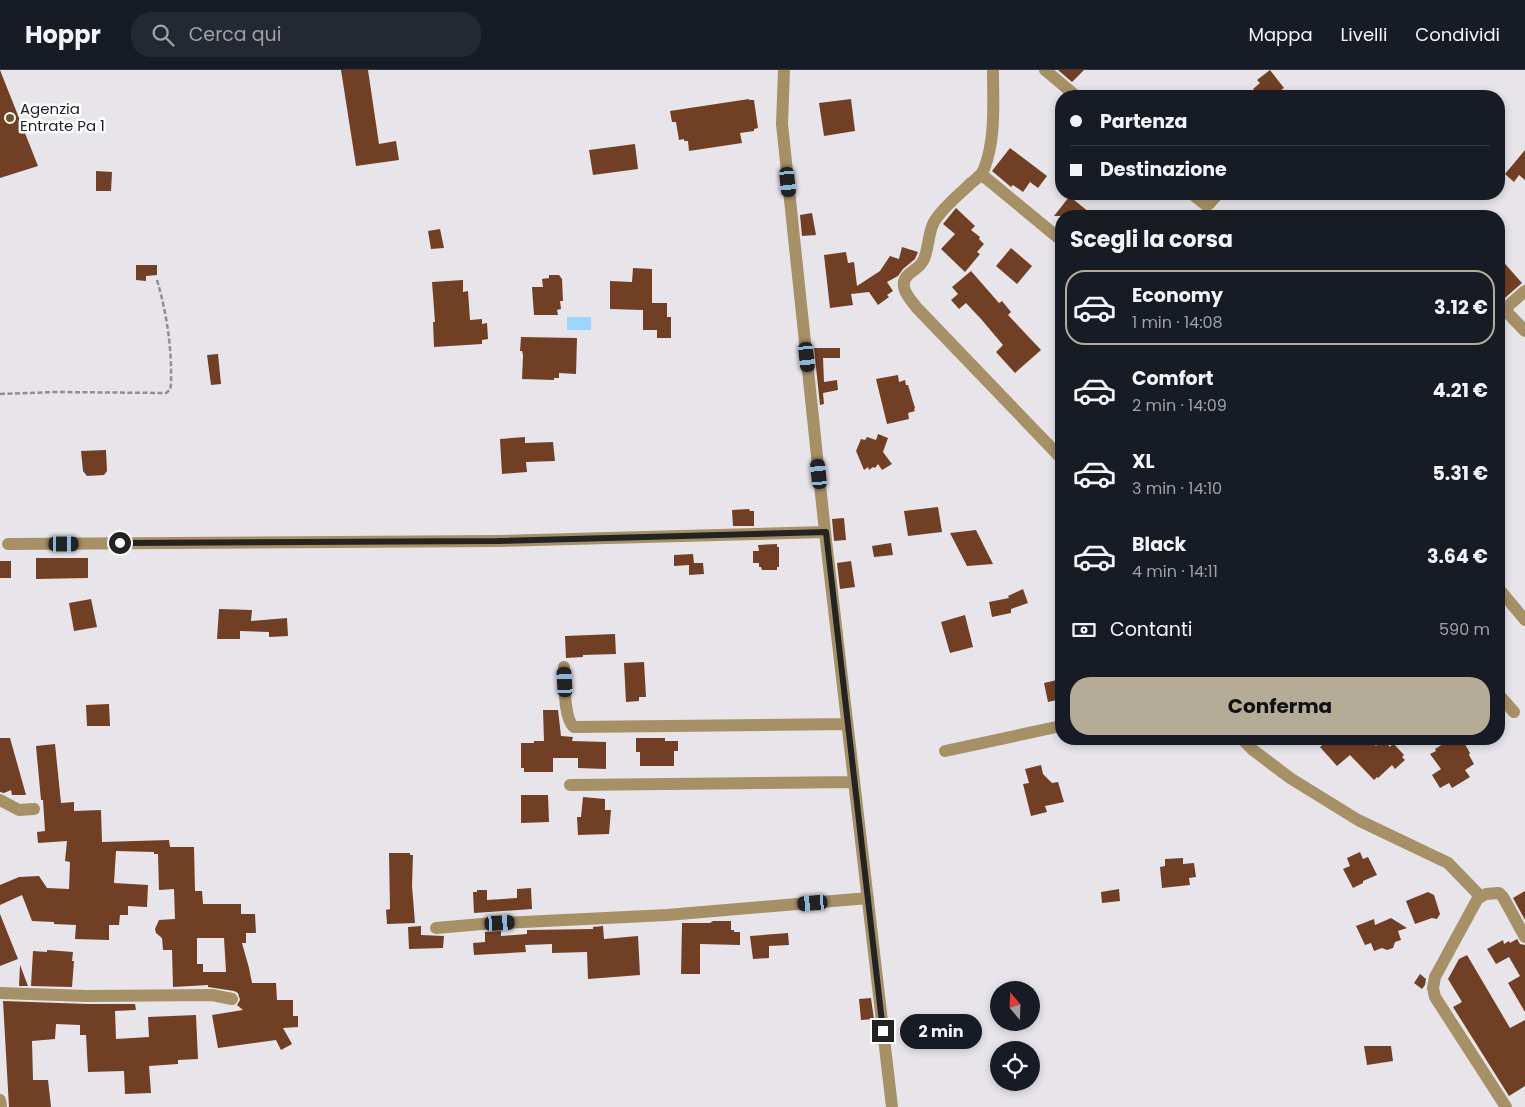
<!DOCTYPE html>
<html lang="it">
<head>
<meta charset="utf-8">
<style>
  body { margin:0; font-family:Poppins,sans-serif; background:#242831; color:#f1f3f6; height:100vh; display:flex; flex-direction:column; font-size:19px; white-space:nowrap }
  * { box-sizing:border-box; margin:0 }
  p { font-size:16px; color:#9ea1a6 }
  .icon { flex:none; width:28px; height:28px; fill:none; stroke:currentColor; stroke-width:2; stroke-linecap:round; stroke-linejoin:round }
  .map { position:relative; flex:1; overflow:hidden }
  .details { position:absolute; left:1055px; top:140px; width:450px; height:535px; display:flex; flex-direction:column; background:#171b24; border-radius:20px; box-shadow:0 2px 8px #0003 }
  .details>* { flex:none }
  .top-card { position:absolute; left:1055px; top:20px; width:450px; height:110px; border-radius:20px; box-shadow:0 2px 8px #0003; display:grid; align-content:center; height:110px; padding:0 15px; background:#171b24 }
  .needle { width:32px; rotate:341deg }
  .fabs { position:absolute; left:990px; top:911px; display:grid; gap:10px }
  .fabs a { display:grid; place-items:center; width:50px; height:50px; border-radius:50%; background:#171b24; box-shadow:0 2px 8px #0003; font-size:25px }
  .end { position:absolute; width:22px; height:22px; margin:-11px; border:6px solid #242324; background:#fff; box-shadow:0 0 0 2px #fff }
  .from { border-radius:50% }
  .bubble { position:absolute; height:35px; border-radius:18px; background:#171b24; box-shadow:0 2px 8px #0003; font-size:16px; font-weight:700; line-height:35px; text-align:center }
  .car { position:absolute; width:15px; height:30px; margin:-15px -8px; border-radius:6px; box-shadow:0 0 4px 1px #0007; background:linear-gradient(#222 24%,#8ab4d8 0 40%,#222 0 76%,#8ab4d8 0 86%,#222 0) }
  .top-card b { display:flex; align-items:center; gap:18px; height:48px; font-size:19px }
  .top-card b+b { border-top:1px solid #363941 }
  .top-card i { width:12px; height:12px; background:#f1f3f6 }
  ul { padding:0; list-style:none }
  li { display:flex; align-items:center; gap:15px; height:75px; margin:0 10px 8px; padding:0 5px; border:2px solid transparent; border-radius:20px }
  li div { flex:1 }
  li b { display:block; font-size:19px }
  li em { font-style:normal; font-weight:700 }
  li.current { border-color:#b5ac98 }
  li>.icon { width:45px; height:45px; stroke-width:1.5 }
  h2 { padding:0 15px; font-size:22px; line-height:60px }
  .pay { display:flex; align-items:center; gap:12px; height:55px; padding:0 15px; font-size:19px }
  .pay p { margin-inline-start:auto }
  .button { display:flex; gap:10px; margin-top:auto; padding:10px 15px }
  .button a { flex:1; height:58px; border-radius:20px; background:#b5ac98; color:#111; font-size:20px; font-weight:700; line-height:58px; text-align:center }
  header { display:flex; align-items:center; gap:30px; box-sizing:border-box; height:70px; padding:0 25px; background:#171b24; border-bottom:1px solid #363941 }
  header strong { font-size:24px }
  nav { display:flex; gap:28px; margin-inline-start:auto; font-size:18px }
  .search { width:350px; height:45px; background:#242831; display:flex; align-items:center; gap:12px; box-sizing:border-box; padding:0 18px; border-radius:20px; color:#9ea1a6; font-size:19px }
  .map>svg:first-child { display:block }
  .water { fill:#9bd7fc }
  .building { fill:#713f24; fill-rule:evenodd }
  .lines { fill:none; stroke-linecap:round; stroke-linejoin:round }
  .path { stroke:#908e91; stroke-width:2.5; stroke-dasharray:5 2.5; stroke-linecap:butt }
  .minor { stroke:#a69066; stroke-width:12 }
  .route { stroke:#242324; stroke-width:6 }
  .poi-dot { fill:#6b5625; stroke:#fff; stroke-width:2 }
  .labels { text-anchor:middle; stroke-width:5; stroke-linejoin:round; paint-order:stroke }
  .poi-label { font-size:15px; fill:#242324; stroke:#fff; text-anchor:start }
</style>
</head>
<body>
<header>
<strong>Hoppr</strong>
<div class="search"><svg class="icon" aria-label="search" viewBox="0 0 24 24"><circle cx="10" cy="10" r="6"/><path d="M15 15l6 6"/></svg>Cerca qui</div>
<nav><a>Mappa</a><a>Livelli</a><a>Condividi</a></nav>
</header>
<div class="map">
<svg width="1525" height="1037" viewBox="0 0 1525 1037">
  <rect width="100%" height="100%" fill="#e8e5ea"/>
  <!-- water -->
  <path class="water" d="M567,247H591V260H567Z"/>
  <!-- building -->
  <path class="building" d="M0,0L38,96L0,108Z
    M341,0H368L379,74L396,71L399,90L356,96Z
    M1058,0H1084L1072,12Z
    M1270,0L1284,18L1273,26H1259L1253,19L1260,13L1257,10Z
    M749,29V30H754L758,58L754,59V61L740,63L742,73L689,81L688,71H684V69L679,70L676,52H672L670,41Z
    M851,29L855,61L824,66L819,33Z
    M635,74L638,99L593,105L589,80Z
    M1010,78L1047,106L1038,118L1030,112L1023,122L1013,115L1011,117L992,101Z
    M1525,80V110L1519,105L1514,112L1505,104Z
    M96,101L112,102L111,121H96Z
    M1069,127L1074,130L1094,146H1054Z
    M956,138L975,156L971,160L980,167L979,169L984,174L977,182L980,184L965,202L941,179L955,164L943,154Z
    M812,143L816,165L802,166L800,145Z
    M440,159L444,178L431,179L428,161Z
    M902,177L918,182L915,189L903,199L898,206L887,212L893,221L887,225L889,227L878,235L869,222L851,224L853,235L830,238L824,185L846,182L848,193L854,192L857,216L880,201L890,186L899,189Z
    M1011,178L1032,196L1017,214L996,196Z
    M1499,187L1522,213L1499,233Z
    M136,195H157V205L146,206V211L136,210Z
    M633,198L652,199V233H667V247H671V268H657V260H643V240L610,239V211L632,212Z
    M971,201L999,233L1002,231L1011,242L1008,245L1041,280L1015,303L996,282L1003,275L981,249L966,233L959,239L951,230L958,224L952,217Z
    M549,205H559L562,209L563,231H560L561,239L557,240L558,245H534L532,217H543L542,209L549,208Z
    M463,210V222L468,221L470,250L482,249V254L487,253L488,269L482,270V274L434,277L433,252H435L432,212Z
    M521,267L577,268L576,304L559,303V308H554V310L522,309L523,285L522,281H520Z
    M814,278H840V288H823L824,312L837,310L838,320L823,323L824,334L820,335Z
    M218,284L221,314L211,315L207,285Z
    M898,305L899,312L905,310L906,315H908L915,338L914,339L915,341L908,343L909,349L887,354L876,309Z
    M878,364L888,368L883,382L892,394L882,400L878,394L875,398L873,397L869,400L868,397L864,400L856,381L861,369L865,370L867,367L876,370Z
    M525,367V373L553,372L555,391L526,392L527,402L502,404L500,369Z
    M106,380L107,401L104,405L87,406L83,401L81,381Z
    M938,437L942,462L908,466L904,441Z
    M749,439L750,441H754V456H733L732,440Z
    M844,448L846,470L834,471L832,449Z
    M976,460L993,494L967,496L950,463Z
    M891,473L893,485L874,487L872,476Z
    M777,474V477H779V497H777V500H762L761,497H759V493H753V481H759L758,475Z
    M693,484L694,493H703L704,504L689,505V495L674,496V485Z
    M36,488H88V508L36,509Z
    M0,491H11V508H0Z
    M851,491L855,517L840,519L837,493Z
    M1023,519L1028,533L1011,539V543L992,547L989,532L1009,528L1008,526Z
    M91,529L97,557L74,561L69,533Z
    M219,539L252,540L251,551L287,548L288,566L269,567V562L240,561V569H217Z
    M965,545L973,577L950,583L941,552Z
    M615,564L616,584L583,585V587L566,588L565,566Z
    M644,592L646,627H639V631L626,632L624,593Z
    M1061,609V629L1048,632L1044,613Z
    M109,634L110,656H87L86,635Z
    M543,640H558L561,666L573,667L572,671L606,672V699L578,698V688H553V702H524V698H521V673H534V671H544Z
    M0,668H10L26,725H12L11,720L4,723L0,722Z
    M636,668H665V671H678V681H674V696H640V682H636Z
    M1329,669H1369L1376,676L1383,669L1390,677L1393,673L1404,685L1402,687L1405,690L1395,699L1392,695L1378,708L1377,707L1374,710L1350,685L1337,696L1320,677Z
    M1451,669H1462L1470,683L1469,685L1474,694L1465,700L1470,707L1452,718L1449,713L1440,718L1432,705L1441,699L1430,684L1436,681L1435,679Z
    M55,674L61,733L74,732V741L101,740L102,772L169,770L170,777H194L195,821H202L203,834H241V844H255L256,863H246V873H242L249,898L252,913H276L277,930H293V946H298V957L283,958L292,974L281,980L276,970L218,978L212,945L243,940L237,935L240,930L238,923L234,921L208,917V915L173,917L172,880H163L162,868L156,863L155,859L159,850L175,849L174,819L159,820L158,784H154V782L116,781L114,813L148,815L147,837L128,836V845H120L119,855H109V870L75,869L76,855L54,854V852L32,851L22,825L0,835V815L19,807L39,806L47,818L69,819L70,792L65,791L67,771L38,773L37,762L45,761L43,730H41L36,676ZM197,868H224L226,902H203V894H197Z
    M1041,695L1043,704L1052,713L1058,712L1064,732L1045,736L1047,742L1031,746L1023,714L1029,713L1025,699Z
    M521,725H548L549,752L521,753Z
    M583,727L605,729V740H611L609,764L578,765L577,747H581Z
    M1360,782L1363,789L1368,787L1377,805L1363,811V813L1353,818L1343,799L1350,796L1347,788Z
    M389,783H410V785H413L412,816L415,853L387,854L386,840L390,839Z
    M1183,788V794L1194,793L1196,807L1189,808L1190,815L1162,818L1160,797L1165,796V789Z
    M531,818L532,839L474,843L473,822H477V820H487V830L517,828V819Z
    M1119,819L1120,831L1102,833L1101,822Z
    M1525,821V850L1513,828Z
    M1428,822L1434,825L1440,844L1437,849L1432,848L1415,854L1406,831Z
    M0,844L18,889L0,896Z
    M1391,848L1407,858L1398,861L1401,870L1395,872L1393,878L1387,880L1382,878L1374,881L1371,873L1365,875L1356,856L1374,849L1375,855Z
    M713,851H731V860H734V862H740V875L700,874V904H681L682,853H710Z
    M421,856V865L444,866L443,878L409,879L408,857Z
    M603,856L604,869L638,866L640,905L588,909L587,882L552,883V874L525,875L526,882L474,885L473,873L485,872V862L501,861V866L527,864V860L593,859V857Z
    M788,863L789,875L769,876V888L753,889L750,866Z
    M1517,869L1520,874L1525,875V942L1508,913L1520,906L1509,887L1496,894L1487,879L1503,870L1504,874L1509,871L1510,873Z
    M47,880L73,882L72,891H74L72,917L31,916L33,881L47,882Z
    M1467,885L1510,958L1525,950V1016L1509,1026L1453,937L1462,932L1448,909L1459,889Z
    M20,895L28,916H19Z
    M1420,904L1426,909L1425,915L1422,919L1414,913Z
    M871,928L874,949L861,950L859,929Z
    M3,931L87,934H135L136,940L115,941L116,969L149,967L148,947L196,945L198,989L178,990V994L149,996L151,1023L125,1024L124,1001L88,1002L86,965H80V955L56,954L55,969L32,971L33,1010H48L51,1037H9Z
    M1364,976H1391L1393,991L1367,995Z"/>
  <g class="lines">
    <!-- path -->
    <path class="path" d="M0,324L55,322L166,323L170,320L171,314C172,279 167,244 157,210"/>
    <!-- minor -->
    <path class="minor" d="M784,0L782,54L825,462L892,1037
      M993,0C993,32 996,69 984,99C982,105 976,109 971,113C959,125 943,137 934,152C928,163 929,177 924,189C921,197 914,199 908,205C897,216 910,229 917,238L1061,388
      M1045,0L1076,26
      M981,104L1061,170
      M1192,124L1206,135L1209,134L1218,124
      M1504,239L1525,261
      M1499,244L1525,221
      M8,474L498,471L825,462
      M1499,519L1525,550
      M564,597C565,612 563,648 574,657L847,654
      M1499,625L1514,642
      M1242,669L1253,680L1290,708L1358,750L1448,793L1481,827
      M945,681L1061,656
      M570,715L854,712
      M0,730L19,740L34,739
      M436,858L482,854L667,845L868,828
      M0,923L87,926L212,925L232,929
      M0,1030L1,1037
      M1506,1037L1435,927L1433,918L1435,907L1478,828L1486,824L1499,823L1503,827L1525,867"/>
  </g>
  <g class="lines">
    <!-- route -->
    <path class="route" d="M120,473L498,471L826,462L883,961"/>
  </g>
  <!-- markers -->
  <circle class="poi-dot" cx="10" cy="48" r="5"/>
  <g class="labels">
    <!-- poi labels -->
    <g class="poi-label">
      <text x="20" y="44">Agenzia<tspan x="20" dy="17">Entrate Pa 1</tspan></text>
    </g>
  </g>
</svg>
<div class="fabs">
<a><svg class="needle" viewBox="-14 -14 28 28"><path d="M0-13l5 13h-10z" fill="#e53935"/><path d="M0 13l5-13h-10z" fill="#9ea1a6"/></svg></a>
<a><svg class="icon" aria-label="locate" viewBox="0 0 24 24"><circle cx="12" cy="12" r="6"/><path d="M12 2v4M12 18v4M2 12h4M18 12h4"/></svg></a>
</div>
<i class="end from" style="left:120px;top:473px"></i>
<i class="end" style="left:883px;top:961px"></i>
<div class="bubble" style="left:900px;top:944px;width:82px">2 min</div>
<i class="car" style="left:788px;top:112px;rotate:174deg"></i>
<i class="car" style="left:807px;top:287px;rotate:174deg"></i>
<i class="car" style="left:819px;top:404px;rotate:354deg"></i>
<i class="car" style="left:64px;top:474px;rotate:90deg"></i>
<i class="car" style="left:565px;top:612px;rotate:357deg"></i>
<i class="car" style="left:813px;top:833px;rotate:265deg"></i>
<i class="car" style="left:500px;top:853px;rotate:87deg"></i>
<div class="top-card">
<b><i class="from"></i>Partenza</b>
<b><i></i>Destinazione</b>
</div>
<section class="details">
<h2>Scegli la corsa</h2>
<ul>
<li class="current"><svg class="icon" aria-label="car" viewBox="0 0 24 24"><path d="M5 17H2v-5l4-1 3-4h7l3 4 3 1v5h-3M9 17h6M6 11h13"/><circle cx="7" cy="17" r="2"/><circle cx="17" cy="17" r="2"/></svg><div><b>Economy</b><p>1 min · 14:08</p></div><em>3.12 €</em></li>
<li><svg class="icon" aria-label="car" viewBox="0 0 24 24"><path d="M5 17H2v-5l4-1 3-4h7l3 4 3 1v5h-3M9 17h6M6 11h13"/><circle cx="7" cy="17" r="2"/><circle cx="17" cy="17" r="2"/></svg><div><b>Comfort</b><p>2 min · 14:09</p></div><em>4.21 €</em></li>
<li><svg class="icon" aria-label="car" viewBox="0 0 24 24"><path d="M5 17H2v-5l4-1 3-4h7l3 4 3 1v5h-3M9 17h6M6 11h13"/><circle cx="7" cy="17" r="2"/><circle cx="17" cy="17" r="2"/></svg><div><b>XL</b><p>3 min · 14:10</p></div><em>5.31 €</em></li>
<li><svg class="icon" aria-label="car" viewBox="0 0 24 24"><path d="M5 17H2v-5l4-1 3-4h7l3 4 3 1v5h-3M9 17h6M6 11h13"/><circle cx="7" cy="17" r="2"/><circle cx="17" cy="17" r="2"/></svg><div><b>Black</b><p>4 min · 14:11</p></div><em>3.64 €</em></li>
</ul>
<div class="pay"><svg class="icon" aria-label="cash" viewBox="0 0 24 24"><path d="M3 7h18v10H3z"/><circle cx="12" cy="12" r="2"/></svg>Contanti<p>590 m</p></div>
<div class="button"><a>Conferma</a></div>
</section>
</div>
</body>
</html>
